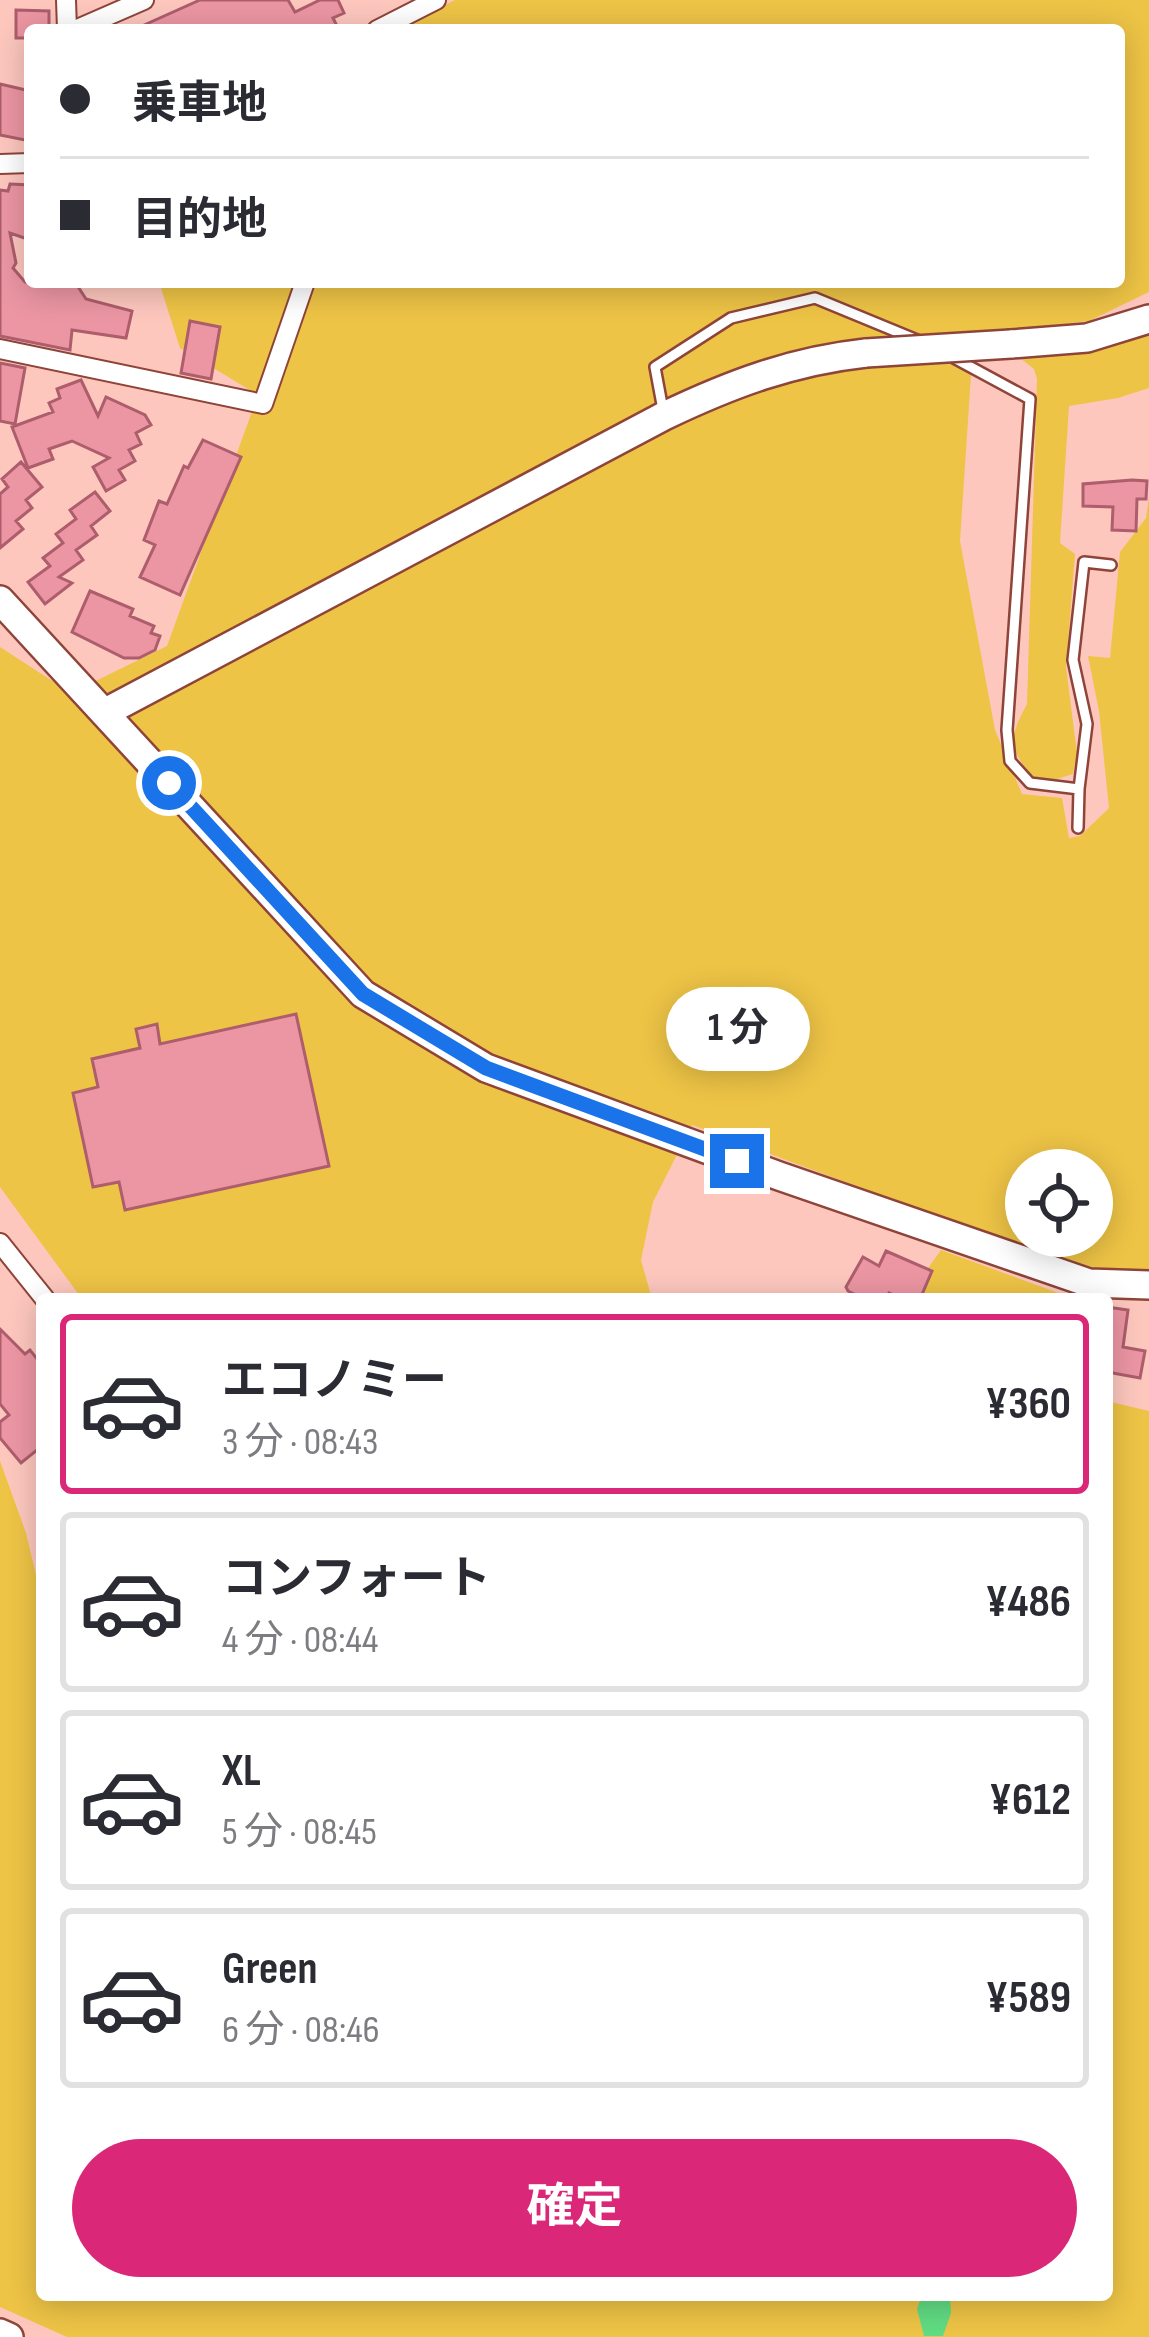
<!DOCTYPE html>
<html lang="ja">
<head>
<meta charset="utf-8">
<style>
  body { margin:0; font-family:"Sofia Sans Condensed","Noto Sans JP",sans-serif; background:#f2f2f3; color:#2b2b33; height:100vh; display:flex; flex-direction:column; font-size:45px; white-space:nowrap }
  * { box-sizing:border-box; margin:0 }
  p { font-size:39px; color:#7c7c81 }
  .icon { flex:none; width:66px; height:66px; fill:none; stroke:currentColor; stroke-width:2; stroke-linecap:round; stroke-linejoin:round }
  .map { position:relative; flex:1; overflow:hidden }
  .details { position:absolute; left:36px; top:1293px; width:1077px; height:1008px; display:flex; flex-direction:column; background:#fff; border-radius:12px; box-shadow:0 6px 30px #0003 }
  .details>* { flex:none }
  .top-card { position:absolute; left:24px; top:24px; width:1101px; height:264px; border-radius:12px; box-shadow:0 6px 30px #0003; display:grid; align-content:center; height:264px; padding:0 36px; background:#fff }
  .controls { position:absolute; left:1005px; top:1149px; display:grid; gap:24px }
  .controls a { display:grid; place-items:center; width:108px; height:108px; border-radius:50%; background:#fff; box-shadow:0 6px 30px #0003; font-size:60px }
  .end { position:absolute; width:54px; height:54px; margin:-27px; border:15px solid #1a73e8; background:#fff; box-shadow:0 0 0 6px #fff }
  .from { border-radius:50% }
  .bubble { position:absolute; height:84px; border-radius:42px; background:#fff; box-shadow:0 6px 30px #0003; font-size:39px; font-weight:700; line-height:84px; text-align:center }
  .top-card b { display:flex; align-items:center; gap:42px; height:114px; font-size:45px }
  .top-card b+b { border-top:3px solid #e1e1e2 }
  .top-card i { width:30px; height:30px; background:#2b2b33 }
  ul { padding:21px 0 0; list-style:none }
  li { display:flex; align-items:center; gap:36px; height:180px; margin:0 24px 18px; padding:0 12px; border:6px solid #e1e1e2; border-radius:12px }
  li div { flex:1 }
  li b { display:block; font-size:45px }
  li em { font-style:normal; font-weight:700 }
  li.current { border-color:#db2777 }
  li>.icon { width:108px; height:108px; stroke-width:1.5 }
  .button { display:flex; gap:24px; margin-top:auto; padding:24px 36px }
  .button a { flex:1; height:138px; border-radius:72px; background:#db2777; color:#fff; font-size:48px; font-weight:700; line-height:138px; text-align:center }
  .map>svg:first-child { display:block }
  .green { fill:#eec446; fill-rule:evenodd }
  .water { fill:#61dc83 }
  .building { fill:#ec96a3; stroke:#ad5d6b; stroke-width:3 }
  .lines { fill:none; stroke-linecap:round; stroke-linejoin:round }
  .lane-casing { stroke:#8f4439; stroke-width:14 }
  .street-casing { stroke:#8f4439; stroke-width:22 }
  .secondary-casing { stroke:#8f4439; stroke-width:32 }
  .lane { stroke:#fff; stroke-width:9 }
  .street { stroke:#fff; stroke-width:18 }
  .secondary { stroke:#fff; stroke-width:27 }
  .secondary-bridge-casing { stroke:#8f4439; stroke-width:32; stroke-linecap:butt }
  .secondary-bridge { stroke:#fff; stroke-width:27 }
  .route { stroke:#1a73e8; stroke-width:15 }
</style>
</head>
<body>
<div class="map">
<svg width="1149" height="2337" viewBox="0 0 1149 2337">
  <rect width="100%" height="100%" fill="#fdc7be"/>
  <!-- green -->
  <path class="green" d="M455,0H1149V292L1089,321L968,335L971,375L960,541L995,730L1022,794L1062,798L1069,838L1080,836L1109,808L1099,711L1088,656L1110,658L1120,552L1146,518L1149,497V1273L1091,1268L988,1235L692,1125L653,1202L641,1260L652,1299H82L0,1187V647L71,693L167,646L258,395L180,348L159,282H1119V30H394ZM1026,1170H1092V1236H1026Z
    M1149,333V388L1118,398L1069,406L1060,543L1075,554L1066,667L1077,753L1073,774L1051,781L1032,777C1008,746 1009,738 1027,704L1037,379L1034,369L1020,358L1095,350Z
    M941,1250L1075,1299H906Z
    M1107,1401L1149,1411V2337H67L0,2307V1461L26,1533L42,1600V2295H1107Z"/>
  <!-- water -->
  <path class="water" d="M922,2295H950L951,2313L943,2336H924L917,2309Z"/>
  <!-- building -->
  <path class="building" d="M200,0H288L295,12L320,0H338L344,13L333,18L339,30H133Z
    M16,10L49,11V30H30V38H16Z
    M0,84L30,91V141L0,135Z
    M10,184L30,185V240L10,233L16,263L13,268L25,282H75L86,299L132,311L126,338L72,330L70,350L0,336V190L8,191Z
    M190,321L220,327L211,379L181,373Z
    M0,363L25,368L15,424L0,421Z
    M81,380L98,416L106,397L145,415L151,425L136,433L141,444L129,450L135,461L119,470L125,480L106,491L93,467L109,458L72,441L49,449L53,459L28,468L12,427L53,412L49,403L60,398L57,389Z
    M203,440L241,457L180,595L140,577L155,545L144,540L159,501L167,504L184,466L188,468Z
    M21,462L42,487L26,500L32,508L16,521L23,529L0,548V494L8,487L2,479Z
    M1132,480L1147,481L1146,499H1137L1136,531L1112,530L1113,507L1083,506V484Z
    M95,492L110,511L91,526L97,535L76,550L83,560L59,577L72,583L45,604L28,582L50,566L43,558L63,543L56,534L76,519L70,510Z
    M90,591L133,609L130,616L154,626L151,633L160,636L155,650L139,658H124L72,632Z
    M296,1014L329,1166L125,1210L119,1182L93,1187L73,1093L98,1087L92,1059L140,1048L136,1029L157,1024L160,1044Z
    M886,1251L932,1271L920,1299H903L889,1293L886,1299H864L848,1291L846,1287L863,1257L879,1266Z
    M1107,1307L1128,1310L1123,1347L1145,1351L1140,1378L1107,1372Z
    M0,1329L25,1354L30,1350L42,1365V1446L21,1463L0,1438V1422L9,1415L0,1404Z"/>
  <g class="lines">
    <defs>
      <path id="lane" d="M954,358L1030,399L1007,730L1010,761L1030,783L1079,789
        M663,410L655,367L731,318L815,298L917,340
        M1078,828L1079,789L1087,724L1073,660L1084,562L1111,565"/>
      <path id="street" d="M66,0L67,30
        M75,30L144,0
        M377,30L436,0
        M0,164L30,163
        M0,349L263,404L305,282
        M0,1243L45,1299"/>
      <path id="secondary" d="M1011,344L1087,338L1149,319
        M0,600L363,994L486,1068L779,1176L1089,1283L1149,1285
        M104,713L664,416C731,384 792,361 866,353
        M0,2333L9,2337"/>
    </defs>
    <!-- lane casing -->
    <use href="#lane" class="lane-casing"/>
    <!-- street casing -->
    <use href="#street" class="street-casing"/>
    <!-- secondary casing -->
    <use href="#secondary" class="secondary-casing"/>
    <!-- lane -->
    <use href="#lane" class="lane"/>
    <!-- street -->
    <use href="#street" class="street"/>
    <!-- secondary -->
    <use href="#secondary" class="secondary"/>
    <defs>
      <path id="secondary-bridge" d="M866,353L1011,344"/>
    </defs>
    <!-- secondary-bridge casing -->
    <use href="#secondary-bridge" class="secondary-bridge-casing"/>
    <!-- secondary-bridge -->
    <use href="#secondary-bridge" class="secondary-bridge"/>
  </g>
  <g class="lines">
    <!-- route -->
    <path class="route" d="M169,783L363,994L486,1068L737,1161"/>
  </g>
</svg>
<div class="controls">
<a><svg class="icon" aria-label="locate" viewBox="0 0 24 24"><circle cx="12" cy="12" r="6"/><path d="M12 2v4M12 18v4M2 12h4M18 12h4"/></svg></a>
</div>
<i class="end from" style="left:169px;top:783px"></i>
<i class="end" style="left:737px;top:1161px"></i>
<div class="bubble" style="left:666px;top:987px;width:144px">1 分</div>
<div class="top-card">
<b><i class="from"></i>乗車地</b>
<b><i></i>目的地</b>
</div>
<section class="details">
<ul>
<li class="current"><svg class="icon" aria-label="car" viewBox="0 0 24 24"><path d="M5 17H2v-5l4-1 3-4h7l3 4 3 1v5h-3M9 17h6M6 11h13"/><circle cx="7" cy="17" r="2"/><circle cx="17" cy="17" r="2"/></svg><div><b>エコノミー</b><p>3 分 · 08:43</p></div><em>¥360</em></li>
<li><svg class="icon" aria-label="car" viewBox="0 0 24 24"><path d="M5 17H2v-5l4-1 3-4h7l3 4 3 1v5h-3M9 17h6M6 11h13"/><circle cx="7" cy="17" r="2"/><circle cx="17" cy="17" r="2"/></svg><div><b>コンフォート</b><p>4 分 · 08:44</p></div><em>¥486</em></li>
<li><svg class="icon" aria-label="car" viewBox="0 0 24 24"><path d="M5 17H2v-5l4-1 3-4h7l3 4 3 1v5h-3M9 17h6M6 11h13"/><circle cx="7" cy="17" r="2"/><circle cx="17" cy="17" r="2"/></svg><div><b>XL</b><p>5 分 · 08:45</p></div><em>¥612</em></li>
<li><svg class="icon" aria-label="car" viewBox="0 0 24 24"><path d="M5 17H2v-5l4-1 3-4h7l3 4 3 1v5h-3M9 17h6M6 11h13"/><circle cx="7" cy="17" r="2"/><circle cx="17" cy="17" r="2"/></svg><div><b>Green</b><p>6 分 · 08:46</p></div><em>¥589</em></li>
</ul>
<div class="button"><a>確定</a></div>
</section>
</div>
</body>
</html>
